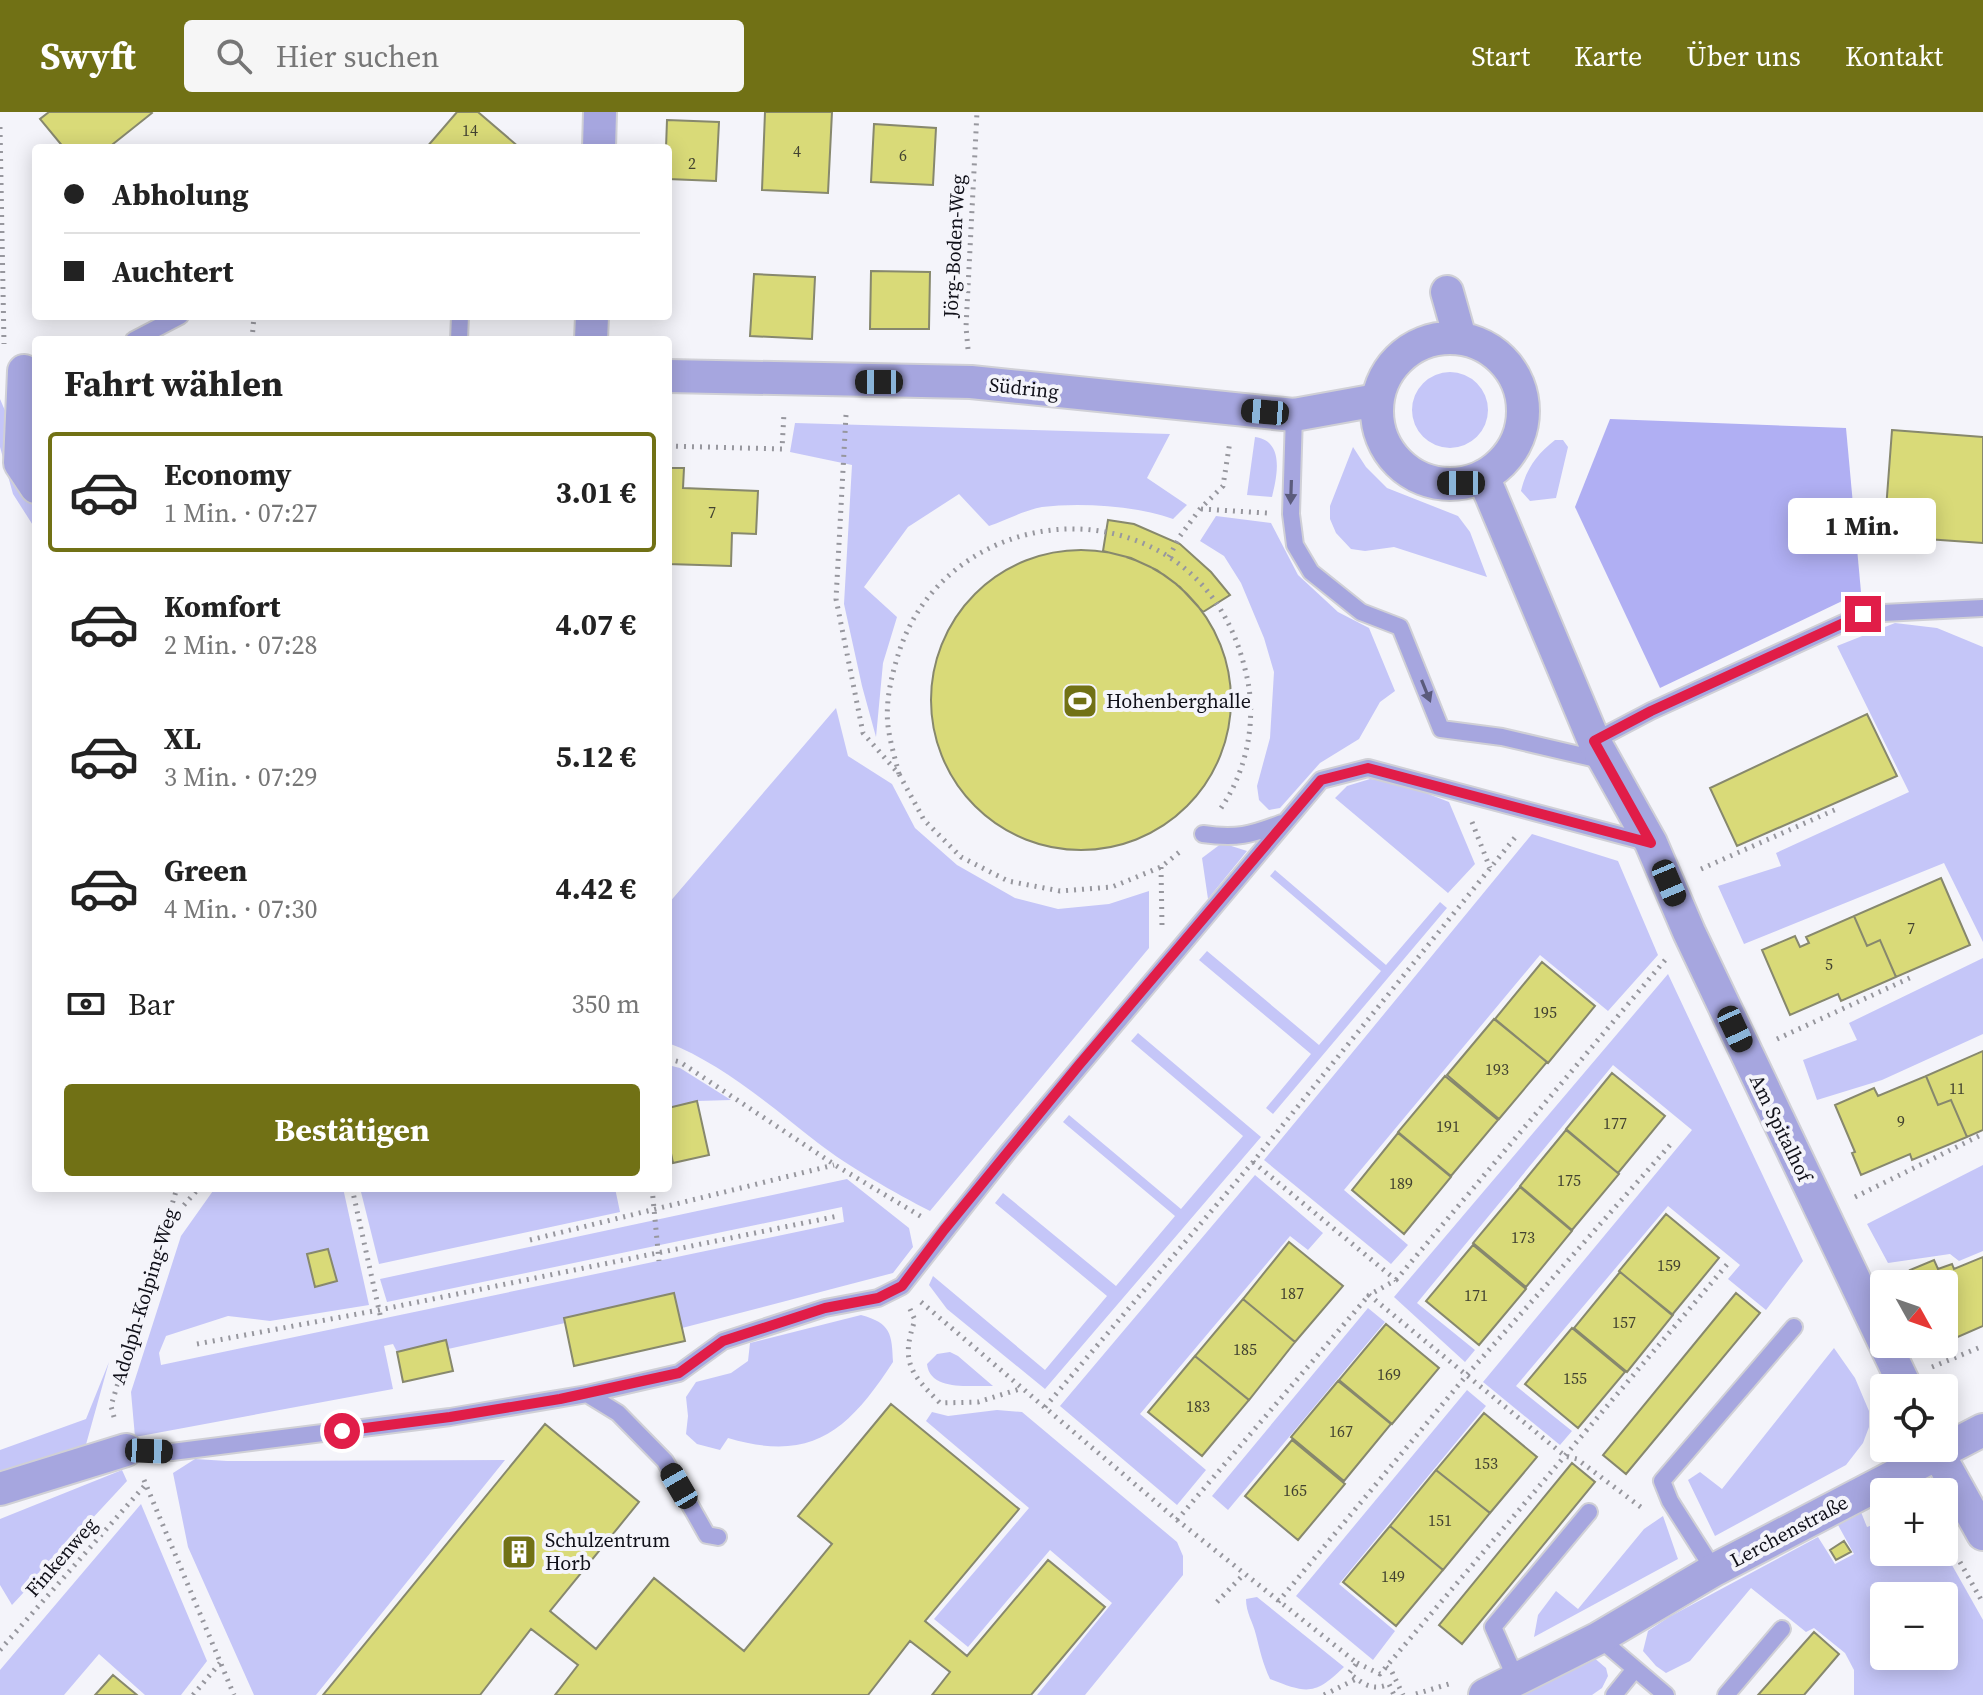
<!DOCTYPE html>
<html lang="de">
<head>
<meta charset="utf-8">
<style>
  body { margin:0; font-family:"Source Serif 4",serif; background:#f6f6f6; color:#222; height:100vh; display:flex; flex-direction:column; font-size:30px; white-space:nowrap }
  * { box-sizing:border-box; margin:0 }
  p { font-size:26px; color:#767676 }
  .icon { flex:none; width:44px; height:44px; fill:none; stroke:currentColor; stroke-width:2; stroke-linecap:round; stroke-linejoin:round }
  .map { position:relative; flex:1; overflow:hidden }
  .drawer { position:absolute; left:32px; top:224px; width:640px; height:856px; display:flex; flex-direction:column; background:#fff; border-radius:8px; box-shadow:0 4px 20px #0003 }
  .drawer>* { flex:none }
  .top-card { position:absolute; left:32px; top:32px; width:640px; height:176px; border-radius:8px; box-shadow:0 4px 20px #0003; display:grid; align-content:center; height:176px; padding:0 32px; background:#fff }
  .needle { width:52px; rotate:130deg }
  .buttons { position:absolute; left:1870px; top:1158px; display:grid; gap:16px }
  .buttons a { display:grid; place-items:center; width:88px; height:88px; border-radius:8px; background:#fff; box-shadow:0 4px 20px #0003; font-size:40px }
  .end { position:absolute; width:36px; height:36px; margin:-18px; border:10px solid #e11d48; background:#fff; box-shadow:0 0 0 4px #fff }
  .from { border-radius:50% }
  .bubble { position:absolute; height:56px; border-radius:8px; background:#fff; box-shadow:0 4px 20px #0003; font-size:26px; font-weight:700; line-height:56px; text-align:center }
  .car { position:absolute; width:24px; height:48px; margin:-24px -12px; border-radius:10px; box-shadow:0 0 6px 2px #0007; background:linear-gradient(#222 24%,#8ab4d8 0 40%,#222 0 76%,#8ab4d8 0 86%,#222 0) }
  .top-card b { display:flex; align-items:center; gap:28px; height:76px; font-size:30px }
  .top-card b+b { border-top:2px solid #e0e0e0 }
  .top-card i { width:20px; height:20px; background:#222 }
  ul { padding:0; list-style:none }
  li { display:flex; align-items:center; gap:24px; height:120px; margin:0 16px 12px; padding:0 16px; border:4px solid transparent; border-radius:8px }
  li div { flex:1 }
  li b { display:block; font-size:30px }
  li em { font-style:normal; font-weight:700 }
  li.on { border-color:#717115 }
  li>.icon { width:72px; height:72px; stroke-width:1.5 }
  h2 { padding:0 32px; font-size:36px; line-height:96px }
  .pay { display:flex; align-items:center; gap:20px; height:88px; padding:0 32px; font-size:30px }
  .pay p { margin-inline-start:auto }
  .action { display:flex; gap:16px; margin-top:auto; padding:16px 32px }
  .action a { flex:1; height:92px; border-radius:8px; background:#717115; color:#fff; font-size:32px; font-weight:700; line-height:92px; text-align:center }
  header { display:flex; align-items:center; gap:48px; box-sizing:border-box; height:112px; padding:0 40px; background:#717115; color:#fff }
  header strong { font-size:38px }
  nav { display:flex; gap:44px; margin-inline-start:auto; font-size:28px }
  .search { width:560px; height:72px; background:#f6f6f6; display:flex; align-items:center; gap:20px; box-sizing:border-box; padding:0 28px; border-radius:8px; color:#767676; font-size:30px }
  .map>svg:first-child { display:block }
  .green { fill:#c5c6f8; fill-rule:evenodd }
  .water { fill:#b0aff3 }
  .building { fill:#d9da78; stroke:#87886d; stroke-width:2 }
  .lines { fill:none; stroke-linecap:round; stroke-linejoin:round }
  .lane-casing { stroke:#d0d0d6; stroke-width:20 }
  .street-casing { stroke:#d0d0d6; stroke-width:36 }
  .path { stroke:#97979e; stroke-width:5; stroke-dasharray:2 6; stroke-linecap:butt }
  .lane { stroke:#a6a6df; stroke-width:16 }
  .street { stroke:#a6a6df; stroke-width:32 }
  .oneway { fill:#5b5b7c }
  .route { stroke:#e11d48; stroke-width:10 }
  .labels { text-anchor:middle; stroke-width:8; stroke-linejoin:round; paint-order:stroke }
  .number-label { font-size:16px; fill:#424231 }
  .street-label { font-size:20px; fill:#101019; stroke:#f4f4fa }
  .poi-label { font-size:20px; fill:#101019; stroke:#f4f4fa; text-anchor:start }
</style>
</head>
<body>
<header>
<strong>Swyft</strong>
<div class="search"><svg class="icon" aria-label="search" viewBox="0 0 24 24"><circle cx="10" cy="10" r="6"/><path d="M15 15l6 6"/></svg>Hier suchen</div>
<nav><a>Start</a><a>Karte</a><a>Über uns</a><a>Kontakt</a></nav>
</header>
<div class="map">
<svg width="1983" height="1583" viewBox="0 0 1983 1583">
  <rect width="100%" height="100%" fill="#f4f4fa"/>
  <!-- green -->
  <path class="green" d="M1412 298a38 38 0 1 1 76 0a38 38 0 1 1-76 0Z
    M0,287L6,301L21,376L36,398V418L13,382L0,335Z
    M795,311L1170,322L1147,366L1187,393L1173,407C1138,394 1080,390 1042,395C1025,398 1006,408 989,414L959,382L908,415L864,475L897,505L883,551L876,625L862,574L844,492L852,353L790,340Z
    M1255,325C1285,329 1277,364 1272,385L1247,383Z
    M1555,328H1563L1568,335L1556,386L1530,389L1521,379C1526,357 1537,342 1555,328Z
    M1353,335L1366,355L1387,376L1458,404L1470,420L1487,465L1394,435L1365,439L1351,437L1336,421L1330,407V394Z
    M1216,404L1271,411L1298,463L1338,500L1369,516L1395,579L1380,590L1359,627L1320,651L1280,696L1269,698L1259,688L1257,674L1270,626L1274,560L1264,526L1241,471L1224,444L1200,429Z
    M1895,511L1937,516L1983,535V830L1944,751L1744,832L1718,774L1781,754L1776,741L1909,680L1837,534Z
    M836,596L848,644L892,672L915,716L957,753L1015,786L1058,797L1109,792L1149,779V836L930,1099C895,1081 849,1055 818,1031C775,997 720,950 668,931V792Z
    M1370,667L1395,669L1449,690L1475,752L1448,781L1335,686L1347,674Z
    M1532,722L1618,749L1658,843L1608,899L1540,843L1344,1078L1408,1133L1391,1152L1264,1048Z
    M1222,731L1247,739L1208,787L1202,746Z
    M1275,758L1386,853L1440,790L1447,796L1273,1002L1266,996L1311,942L1199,848L1207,839L1319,933L1381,859L1270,764Z
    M1983,846V922L1882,968L1817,988L1803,948L1857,928L1849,911Z
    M1668,862L1803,1149L1766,1198L1728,1167L1740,1153L1668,1094L1516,1274L1572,1319L1560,1333L1483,1270L1692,1018L1613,953L1417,1191L1475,1238L1465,1250L1394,1185Z
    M1138,921L1261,1025L1045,1277L947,1197L929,1173L933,1164L1045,1258L1107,1184L995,1091L1003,1081L1116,1174L1175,1104L1063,1010L1069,1003L1181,1097L1243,1024L1131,929Z
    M668,953L680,956L731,988L697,989L668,996Z
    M1983,1053V1139L1959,1149L1950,1142L1888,1151L1867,1112Z
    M1255,1063L1323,1121L1308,1138L1290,1124L1140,1302L1206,1358L1177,1393L1060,1294Z
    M847,1067L909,1116L913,1135L893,1161L682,1216L674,1181L564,1206L565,1211L448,1237L446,1229L397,1240L393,1232L384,1234L393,1277L135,1325L131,1280L181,1124L215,1076H343L369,1193L270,1209L228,1204L166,1224L159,1241L161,1253L844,1110L842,1095L387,1190L380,1167Z
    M360,1076H615L620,1100L379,1152Z
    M1368,1196L1385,1210L1228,1398L1212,1384Z
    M861,1203C891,1211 892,1222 893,1250C848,1319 812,1351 728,1326L720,1338L697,1332L686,1322L688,1304L686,1285L696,1270L731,1261L748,1249L750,1231Z
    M1834,1236L1855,1266L1869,1299V1315L1863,1331L1846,1353L1715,1424L1688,1368L1700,1360L1722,1377Z
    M950,1240L958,1244L993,1274C972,1273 930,1280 927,1252L937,1242Z
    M109,1250L85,1336L0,1359V1338L86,1307Z
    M1467,1278L1486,1294L1339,1472L1395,1519L1373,1548L1296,1484Z
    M997,1298L1022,1300L1177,1430L1183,1444V1463L1085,1583H1037L1112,1491L1050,1438L968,1535L934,1507L1029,1396L926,1309L932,1300L948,1304Z
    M195,1347L227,1349L505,1348L316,1583H254L188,1435L173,1361Z
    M122,1358L127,1369L12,1493L0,1473V1407Z
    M141,1392L207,1549L181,1583H145L99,1542L64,1583H0V1558Z
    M1861,1400L1867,1415L1884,1409V1440L1944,1439L1983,1508V1583H1854V1558L1845,1541L1814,1516L1806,1520L1751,1476L1690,1549L1666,1561L1656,1554L1643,1539L1648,1519L1669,1505L1818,1425L1835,1452L1854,1442L1838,1413ZM1884,1484H1944V1544H1884Z
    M1663,1404L1678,1447L1534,1525L1538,1503L1556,1479L1578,1497L1644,1417Z
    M1257,1485L1344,1555C1315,1583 1308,1582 1270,1567C1263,1552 1260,1539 1256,1523C1253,1510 1246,1501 1246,1487Z
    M1592,1544L1606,1556L1608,1564L1602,1576L1592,1583H1522Z"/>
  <!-- water -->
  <path class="water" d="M1610,307L1846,316L1861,480L1660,576L1575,395Z"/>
  <!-- building -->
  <path class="building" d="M49,0H151L152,1L108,36H64L40,7Z
    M457,0H478L520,36H426Z
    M765,0H832L828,81L762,78Z
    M667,8L719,10L716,69L668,67V36H666Z
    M874,12L936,16L933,73L871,70Z
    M871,159L930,160L929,217H870Z
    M754,162L815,165L812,227L750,224Z
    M1892,318L1983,325V431L1884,424Z
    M668,356H684L683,376L758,379L756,422L732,421L731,454L668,452Z
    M1108,408L1134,412L1180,432L1211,460L1230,483L1203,500L1180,475L1157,458L1131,446L1103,439Z
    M931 588a150 150 0 1 1 300 0a150 150 0 1 1-300 0Z
    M1867,602L1897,664L1737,734L1710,676Z
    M1941,766L1970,833L1896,865L1880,828L1867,834L1854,804Z
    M1854,804L1867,834L1880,828L1896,865L1841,889L1838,882L1790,903L1762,838L1795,824L1800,835L1809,831L1806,825Z
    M1542,850L1595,894L1548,951L1495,907Z
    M1494,907L1547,950L1499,1007L1447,963Z
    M1983,939V1018L1967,1025L1951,988L1938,993L1926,964Z
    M1612,961L1665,1004L1618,1061L1566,1017Z
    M1445,964L1498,1008L1451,1064L1398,1020Z
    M1926,964L1938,993L1951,988L1967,1025L1912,1048L1910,1042L1861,1063L1852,1041L1855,1040L1835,993L1874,976L1878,984Z
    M697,989L709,1043L673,1051L668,1027V996Z
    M1566,1018L1619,1062L1572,1118L1520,1074Z
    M1398,1021L1451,1065L1404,1122L1352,1078Z
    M1520,1075L1572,1119L1526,1175L1473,1131Z
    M1666,1102L1719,1146L1672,1203L1619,1159Z
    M1289,1130L1343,1174L1295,1230L1243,1187Z
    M1473,1133L1526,1177L1479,1233L1426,1189Z
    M328,1137L337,1169L315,1175L307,1142Z
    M1983,1145V1214L1944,1231V1172H1917L1910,1158L1934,1148L1938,1157L1952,1152L1954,1157Z
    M1620,1160L1673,1203L1627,1260L1574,1216Z
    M674,1181L685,1229L574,1254L564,1206Z
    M1736,1181L1760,1201L1626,1362L1603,1343Z
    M1243,1187L1295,1230L1249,1288L1195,1244Z
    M1386,1212L1439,1256L1392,1312L1339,1268Z
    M1572,1216L1625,1260L1578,1316L1525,1272Z
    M446,1228L453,1259L403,1270L397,1240Z
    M1195,1244L1249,1288L1202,1344L1148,1300Z
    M1338,1269L1391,1312L1344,1369L1291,1325Z
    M891,1292L1019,1397L925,1509L967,1544L1048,1448L1105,1495L1031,1583H932L950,1560L910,1529L868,1583H555L578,1553L531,1517L480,1583H323L545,1312L639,1390L550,1499L596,1537L654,1466L744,1539L832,1432L798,1404Z
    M1484,1301L1537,1345L1490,1401L1436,1358Z
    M1292,1328L1345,1372L1298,1428L1245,1384Z
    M1572,1351L1595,1370L1462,1532L1439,1513Z
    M1436,1358L1490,1401L1443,1458L1390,1414Z
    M1390,1414L1443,1458L1396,1514L1343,1470Z
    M1844,1429L1851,1440L1836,1448L1830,1438Z
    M1814,1520L1839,1542L1804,1583H1758Z
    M113,1563L137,1583H95Z"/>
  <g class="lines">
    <defs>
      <path id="lane" d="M134,228L180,204
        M459,228L460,204
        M1294,303L1291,402L1295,433L1311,460L1361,500L1400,515L1441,617L1502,625L1605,649
        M1594,629L1651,599L1863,502L1983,496
        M1203,722C1236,727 1251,723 1282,711
        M587,1282L618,1301L665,1349L707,1423L718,1425
        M126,1338L172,1340L450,1305L587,1282L679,1261L723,1229L825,1196L878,1186L902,1174L1008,1040L1321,668L1368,656L1650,731
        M1714,1458L1670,1389L1662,1369L1794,1215
        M1599,1526L1666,1583
        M1516,1567L1493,1515L1589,1400
        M1614,1583L1635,1557
        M1726,1583L1782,1517"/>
      <path id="street" d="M599,36L600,0
        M1447,180L1460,226
        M1377 299a73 73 0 1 1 146 0a73 73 0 1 1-146 0Z
        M591,228L592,204
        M24,259L20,351L36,375
        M668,264L971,270L1294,303L1377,288
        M1483,364L1594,629L1651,731L1689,820L1884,1230
        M1885,1232L1906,1276
        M1935,1336L1983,1422
        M0,1377L126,1338
        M1485,1583L1599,1526L1714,1458L1983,1318"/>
    </defs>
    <!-- lane casing -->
    <use href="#lane" class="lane-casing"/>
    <!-- street casing -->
    <use href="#street" class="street-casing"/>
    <!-- path -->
    <path class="path" d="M0,15L4,232
      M252,228L254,204
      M968,237L966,215L977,0
      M846,303L836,487L863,621L899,662L924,708L961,745L1008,769L1060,779L1112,775L1161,755L1182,738
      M668,334L782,337L784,301
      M1201,397L1267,401
      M1169,445L1180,424L1200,397L1223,374L1230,329
      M899,662C895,646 890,630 888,614C885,589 892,561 900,537C937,428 1072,383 1169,445C1210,471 1234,512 1245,557C1258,604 1248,657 1221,696
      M1472,710L1490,756
      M1161,755L1162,814
      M1701,757L1839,696
      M1777,927L1914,864
      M668,947L680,950L835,1053L922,1105
      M1253,1050L1396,1168L1369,1183L1565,1344L1577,1347L1642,1396
      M352,1076L381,1207
      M652,1076L659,1149
      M1855,1085L1983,1022
      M168,1111L199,1076
      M530,1128L834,1053
      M1396,1168L1666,847
      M921,1190L1177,1408L1357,1551L1349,1561C1362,1571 1372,1580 1389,1572L1394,1583
      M910,1197L915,1208C900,1250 911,1262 940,1291L978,1290L1023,1276
      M197,1232L379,1198L838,1104
      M1932,1255L1983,1234
      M1045,1295L1253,1050L1517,723
      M114,1305L111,1294L177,1076
      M144,1368L234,1583
      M1177,1408L1369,1183
      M1960,1450L1983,1491
      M1217,1490L1244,1462
      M1278,1490L1466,1264L1670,1033
      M0,1538L146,1372
      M1357,1551L1380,1562L1730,1149
      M1386,1555L1392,1560L1403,1583
      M1416,1582L1452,1571
      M193,1583L220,1551
      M1324,1583L1356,1567"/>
    <!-- lane -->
    <use href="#lane" class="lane"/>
    <!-- street -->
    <use href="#street" class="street"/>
  </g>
  <!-- one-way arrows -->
  <defs><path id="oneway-solid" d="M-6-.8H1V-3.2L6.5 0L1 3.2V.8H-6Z" transform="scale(2)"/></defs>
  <g class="oneway">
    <use href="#oneway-solid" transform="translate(1291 380) rotate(92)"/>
    <use href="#oneway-solid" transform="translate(1426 579) rotate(68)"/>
  </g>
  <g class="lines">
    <!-- route -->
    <path class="route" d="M342,1319L450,1305L560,1287L679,1261L723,1229L825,1196L878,1186L902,1174L944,1118L1079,953L1321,668L1368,656L1651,731L1594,629L1651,599L1863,502"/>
  </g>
  <!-- icons -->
  <defs>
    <symbol id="stadium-square" viewBox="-11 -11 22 22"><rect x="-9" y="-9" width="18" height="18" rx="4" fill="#717115" stroke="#f4f4fa"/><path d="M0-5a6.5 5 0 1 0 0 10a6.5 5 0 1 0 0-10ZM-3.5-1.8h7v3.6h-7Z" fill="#fff"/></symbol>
    <symbol id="building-square" viewBox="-11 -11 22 22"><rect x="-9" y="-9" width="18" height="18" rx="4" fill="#717115" stroke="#f4f4fa"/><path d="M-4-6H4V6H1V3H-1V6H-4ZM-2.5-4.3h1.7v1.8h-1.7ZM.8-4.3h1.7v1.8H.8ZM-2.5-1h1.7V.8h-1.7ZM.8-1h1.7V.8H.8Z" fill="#fff"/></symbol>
  </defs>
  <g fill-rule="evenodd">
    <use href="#stadium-square" x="1060" y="569" width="40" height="40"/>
    <use href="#building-square" x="499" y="1420" width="40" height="40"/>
  </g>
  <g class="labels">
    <!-- number labels -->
    <g class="number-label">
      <text x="470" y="24">14</text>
      <text x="797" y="45">4</text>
      <text x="903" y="49">6</text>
      <text x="692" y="57">2</text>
      <text x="712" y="406">7</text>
      <text x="1911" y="822">7</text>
      <text x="1829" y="858">5</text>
      <text x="1545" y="906">195</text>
      <text x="1497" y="963">193</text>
      <text x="1957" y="982">11</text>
      <text x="1901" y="1015">9</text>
      <text x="1615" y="1017">177</text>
      <text x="1448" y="1020">191</text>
      <text x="1569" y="1074">175</text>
      <text x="1401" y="1077">189</text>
      <text x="1523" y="1131">173</text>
      <text x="1669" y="1159">159</text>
      <text x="1292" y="1187">187</text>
      <text x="1476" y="1189">171</text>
      <text x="1624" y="1216">157</text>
      <text x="1245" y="1243">185</text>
      <text x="1389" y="1268">169</text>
      <text x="1575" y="1272">155</text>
      <text x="1198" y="1300">183</text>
      <text x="1341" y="1325">167</text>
      <text x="1486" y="1357">153</text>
      <text x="1295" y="1384">165</text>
      <text x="1440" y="1414">151</text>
      <text x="1393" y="1470">149</text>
    </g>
    <!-- street labels -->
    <g class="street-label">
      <text transform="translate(954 134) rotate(-87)" y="7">Jörg-Boden-Weg</text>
      <text transform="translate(1024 276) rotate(6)" y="7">Südring</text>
      <text transform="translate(1781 1016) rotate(64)" y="7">Am Spitalhof</text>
      <text transform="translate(144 1184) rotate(-73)" y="7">Adolph-Kolping-Weg</text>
      <text transform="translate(1789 1419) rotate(-28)" y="7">Lerchenstraße</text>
      <text transform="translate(61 1445) rotate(-49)" y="7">Finkenweg</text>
    </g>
    <!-- poi labels -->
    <g class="poi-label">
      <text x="1106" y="596">Hohenberghalle</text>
      <text x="545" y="1435">Schulzentrum<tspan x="545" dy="23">Horb</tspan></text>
    </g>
  </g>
</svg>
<div class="buttons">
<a><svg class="needle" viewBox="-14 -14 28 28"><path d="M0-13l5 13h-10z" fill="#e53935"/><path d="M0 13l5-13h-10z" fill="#767676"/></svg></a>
<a><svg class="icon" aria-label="locate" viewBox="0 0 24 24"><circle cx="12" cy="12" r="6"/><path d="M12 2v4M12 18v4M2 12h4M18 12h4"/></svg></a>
<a>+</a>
<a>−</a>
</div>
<i class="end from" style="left:342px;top:1319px"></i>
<i class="end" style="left:1863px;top:502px"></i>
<div class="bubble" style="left:1788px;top:386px;width:148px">1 Min.</div>
<i class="car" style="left:879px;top:270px;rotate:270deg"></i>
<i class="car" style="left:1265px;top:300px;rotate:275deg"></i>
<i class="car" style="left:1461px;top:371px;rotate:270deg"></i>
<i class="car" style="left:1669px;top:771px;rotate:157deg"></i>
<i class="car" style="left:1735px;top:917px;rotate:155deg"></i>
<i class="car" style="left:149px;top:1339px;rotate:92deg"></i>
<i class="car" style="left:679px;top:1374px;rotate:330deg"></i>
<div class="top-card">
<b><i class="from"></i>Abholung</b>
<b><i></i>Auchtert</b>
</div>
<section class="drawer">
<h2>Fahrt wählen</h2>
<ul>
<li class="on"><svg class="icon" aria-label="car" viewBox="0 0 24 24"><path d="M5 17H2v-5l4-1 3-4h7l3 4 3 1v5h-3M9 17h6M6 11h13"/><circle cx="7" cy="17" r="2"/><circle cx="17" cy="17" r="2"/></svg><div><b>Economy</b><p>1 Min. · 07:27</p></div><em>3.01 €</em></li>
<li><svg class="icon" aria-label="car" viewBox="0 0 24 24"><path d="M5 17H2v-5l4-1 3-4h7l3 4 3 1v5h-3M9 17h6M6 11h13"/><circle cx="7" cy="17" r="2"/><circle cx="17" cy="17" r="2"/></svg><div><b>Komfort</b><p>2 Min. · 07:28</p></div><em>4.07 €</em></li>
<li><svg class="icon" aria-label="car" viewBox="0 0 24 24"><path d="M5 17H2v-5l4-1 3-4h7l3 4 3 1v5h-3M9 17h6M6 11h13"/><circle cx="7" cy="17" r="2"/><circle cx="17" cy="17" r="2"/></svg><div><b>XL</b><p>3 Min. · 07:29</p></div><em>5.12 €</em></li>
<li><svg class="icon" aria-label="car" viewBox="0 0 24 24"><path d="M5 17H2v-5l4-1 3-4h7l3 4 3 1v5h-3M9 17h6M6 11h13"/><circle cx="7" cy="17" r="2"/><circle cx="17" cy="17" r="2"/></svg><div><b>Green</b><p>4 Min. · 07:30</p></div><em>4.42 €</em></li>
</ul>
<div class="pay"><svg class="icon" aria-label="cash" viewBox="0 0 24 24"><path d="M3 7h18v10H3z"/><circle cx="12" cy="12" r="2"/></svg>Bar<p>350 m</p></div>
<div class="action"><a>Bestätigen</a></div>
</section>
</div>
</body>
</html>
